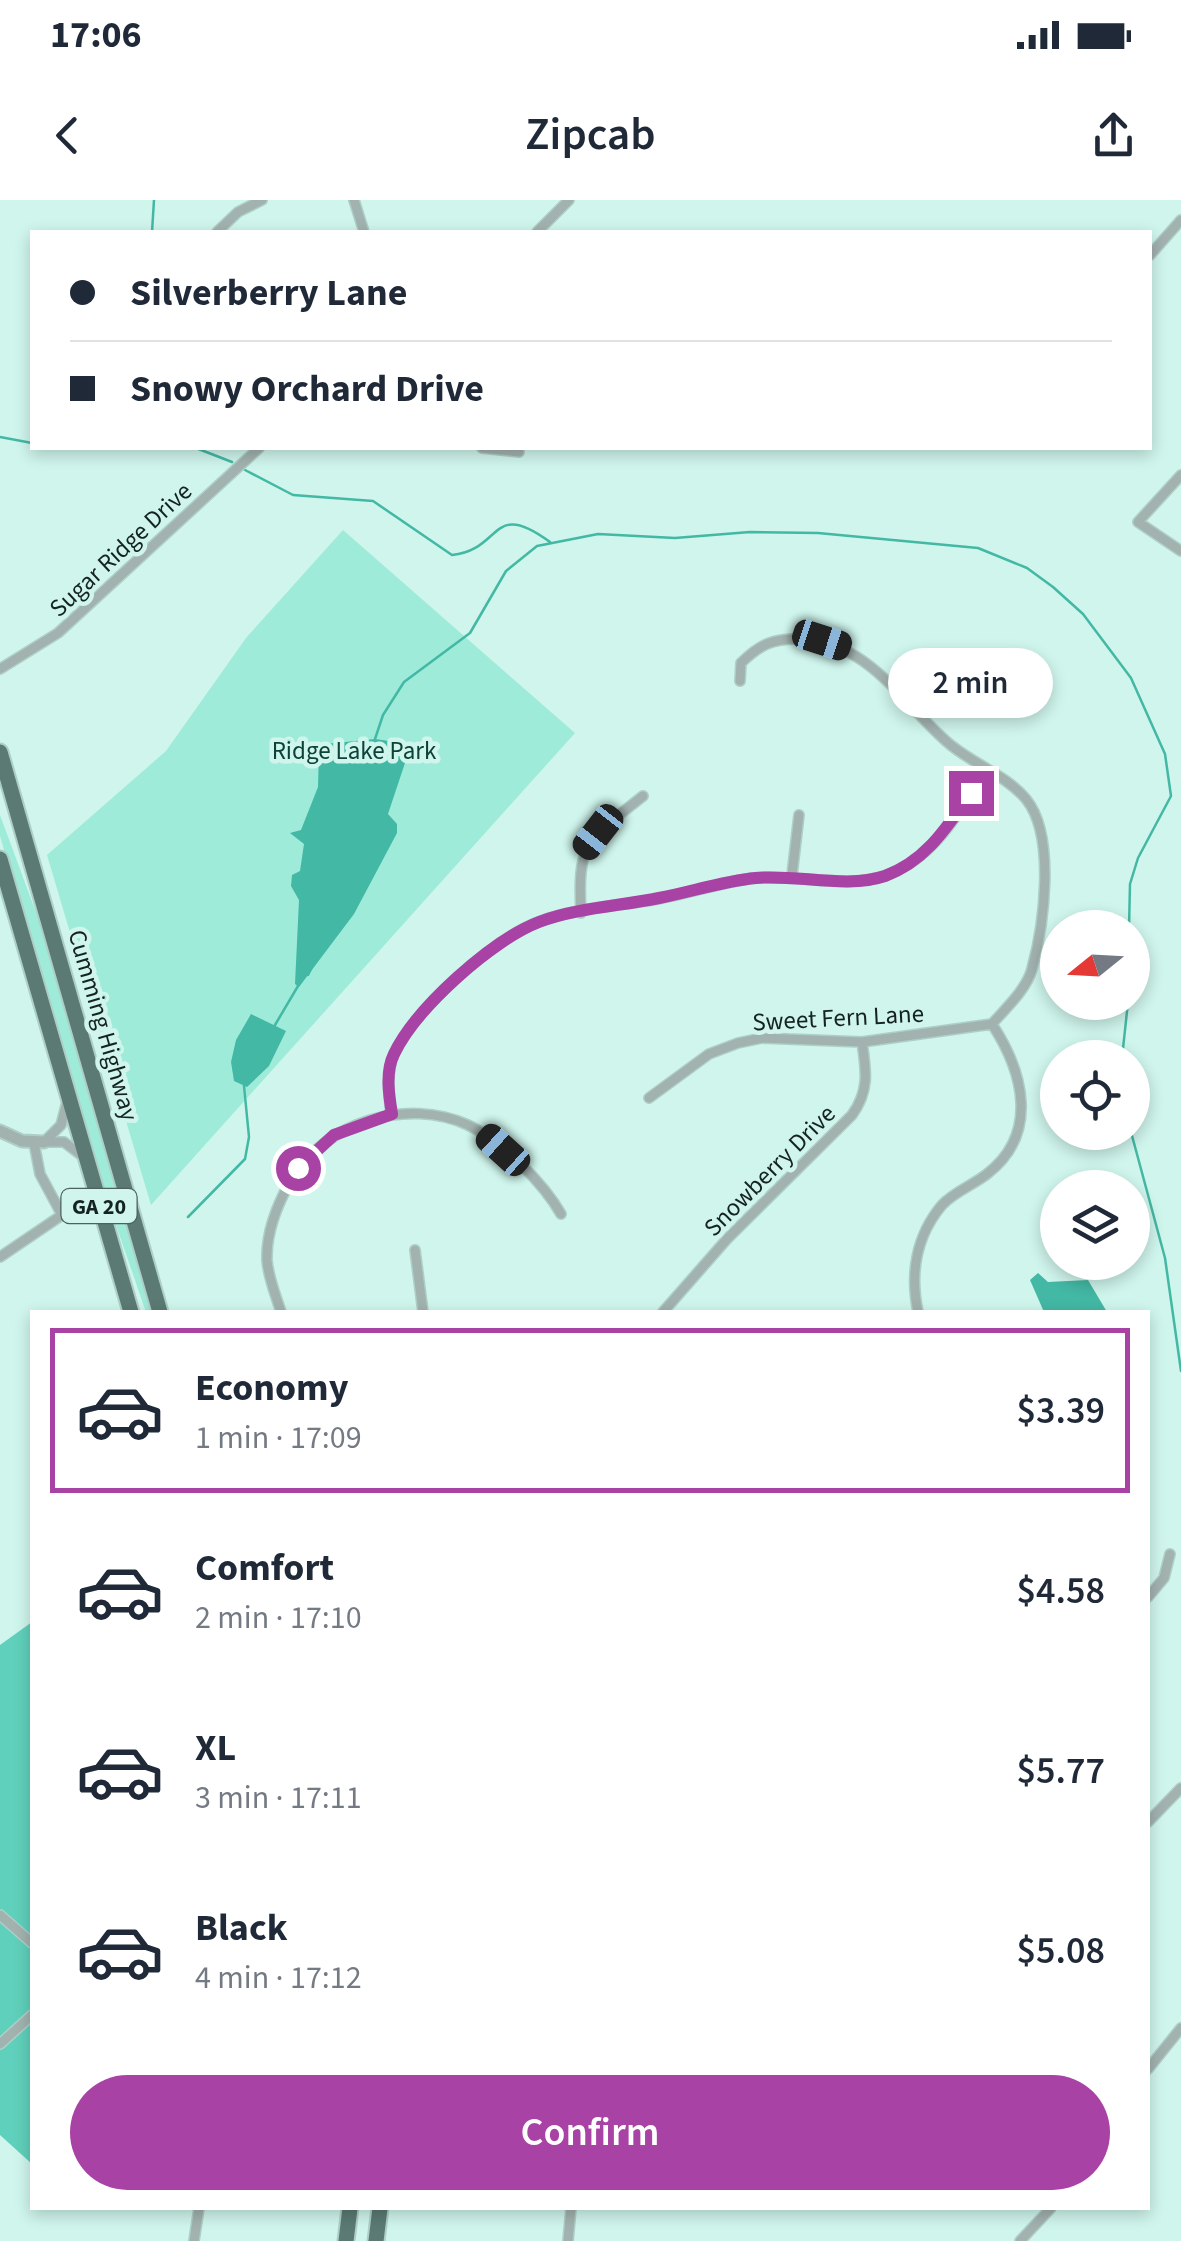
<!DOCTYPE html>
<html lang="en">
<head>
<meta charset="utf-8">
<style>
  body { margin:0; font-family:"Source Sans 3",sans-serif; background:#f6f6f7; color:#1f2937; height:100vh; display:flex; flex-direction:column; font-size:38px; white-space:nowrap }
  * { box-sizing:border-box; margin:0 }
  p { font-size:32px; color:#747a83 }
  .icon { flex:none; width:55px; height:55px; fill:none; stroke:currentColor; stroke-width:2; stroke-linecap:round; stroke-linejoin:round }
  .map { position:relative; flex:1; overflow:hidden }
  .sheet { position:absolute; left:30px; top:1110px; width:1120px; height:900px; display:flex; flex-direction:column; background:#fff; border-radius:0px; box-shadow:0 5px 15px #0003 }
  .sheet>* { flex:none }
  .top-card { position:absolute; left:30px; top:30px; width:1122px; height:220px; border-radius:0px; box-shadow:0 5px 15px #0003; display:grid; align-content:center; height:220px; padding:0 40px; background:#fff }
  .needle { width:65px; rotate:252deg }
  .controls { position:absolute; left:1040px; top:710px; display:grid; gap:20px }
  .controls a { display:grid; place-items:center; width:110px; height:110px; border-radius:50%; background:#fff; box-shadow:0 5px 15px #0003; font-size:50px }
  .end { position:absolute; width:45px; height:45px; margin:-22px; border:12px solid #a942a5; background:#fff; box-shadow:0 0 0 5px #fff }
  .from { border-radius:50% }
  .bubble { position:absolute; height:70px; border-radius:35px; background:#fff; box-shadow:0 5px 15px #0003; font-size:32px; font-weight:600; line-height:70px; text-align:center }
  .car { position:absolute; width:30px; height:60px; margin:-30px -15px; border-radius:12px; box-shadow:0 0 8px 2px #0007; background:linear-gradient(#222 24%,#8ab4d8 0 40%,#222 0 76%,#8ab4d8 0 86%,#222 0) }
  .top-card b { display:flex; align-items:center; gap:35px; height:95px; font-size:38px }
  .top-card b+b { border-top:2px solid #e0e1e3 }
  .top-card i { width:25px; height:25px; background:#1f2937 }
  ul { padding:18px 0 0; list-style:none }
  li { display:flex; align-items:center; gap:30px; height:165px; margin:0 20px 15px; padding:0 20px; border:5px solid transparent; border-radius:0px }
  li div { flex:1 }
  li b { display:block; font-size:38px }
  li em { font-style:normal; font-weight:600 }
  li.selected { border-color:#a942a5 }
  li>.icon { width:90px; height:90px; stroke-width:1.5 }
  .primary-button { display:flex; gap:20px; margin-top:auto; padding:20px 40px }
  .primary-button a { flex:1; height:115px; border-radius:60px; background:#a942a5; color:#fff; font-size:40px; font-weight:600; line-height:115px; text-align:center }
  .status { display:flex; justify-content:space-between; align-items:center; height:70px; padding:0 50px; background:#fff; direction:ltr }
  .status svg { height:28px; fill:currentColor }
  header { display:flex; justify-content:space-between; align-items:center; height:130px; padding:0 40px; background:#fff; font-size:45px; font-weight:600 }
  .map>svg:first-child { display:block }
  .green { fill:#9febda }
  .forest { fill:#5fd0bb }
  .water { fill:#43b8a4 }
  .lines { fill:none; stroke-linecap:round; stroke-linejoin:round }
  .stream { stroke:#43b8a4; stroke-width:2.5 }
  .minor-casing { stroke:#aecfc7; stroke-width:12 }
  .tertiary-casing { stroke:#aecfc7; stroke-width:15 }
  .trunk-casing { stroke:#aecfc7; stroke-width:19 }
  .minor { stroke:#a2b2ae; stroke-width:9 }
  .tertiary { stroke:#a2b2ae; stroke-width:11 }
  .trunk { stroke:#5a7a73; stroke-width:15 }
  .route { stroke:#a942a5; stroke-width:12 }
  .labels { text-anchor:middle; stroke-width:9; stroke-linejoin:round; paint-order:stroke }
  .shield { fill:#cff5ec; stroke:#4d625d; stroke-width:2.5 }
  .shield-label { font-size:22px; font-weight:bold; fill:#152320 }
  .street-label { font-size:25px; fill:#152320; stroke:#cff5ec }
  .park-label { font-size:25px; fill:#0d4239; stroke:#cff5ec }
</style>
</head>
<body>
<div class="status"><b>17:06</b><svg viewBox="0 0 49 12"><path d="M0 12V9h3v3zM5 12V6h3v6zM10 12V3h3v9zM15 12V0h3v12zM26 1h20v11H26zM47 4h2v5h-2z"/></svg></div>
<header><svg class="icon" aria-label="back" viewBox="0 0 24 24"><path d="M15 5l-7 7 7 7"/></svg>Zipcab<svg class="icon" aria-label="share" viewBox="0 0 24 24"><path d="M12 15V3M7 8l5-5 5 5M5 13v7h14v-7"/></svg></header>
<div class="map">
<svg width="1181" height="2041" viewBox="0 0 1181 2041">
  <rect width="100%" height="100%" fill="#cff5ec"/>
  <!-- green -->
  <path class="green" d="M343,330L575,533L151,1005L47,655L166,551L246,438Z
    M0,615L55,764L156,1112H146L89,947L0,636Z"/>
  <!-- forest -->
  <path class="forest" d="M32,1422V1964L0,1935V1445Z"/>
  <!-- water -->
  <path class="water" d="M375,539L396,542L408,554L388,614L397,624V633L354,714L299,787L295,784L299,700L291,686L292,675L300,671L304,644L290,633L301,630L318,587L319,549L325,544Z
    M251,814L286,831L269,866L247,887L234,881L231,862L236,840Z
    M1038,1073L1048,1082L1088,1080L1107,1112H1044L1030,1080Z"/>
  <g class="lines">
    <!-- stream -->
    <path class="stream" d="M152,32L154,0
      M0,237L32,243
      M196,248L232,262
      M245,270L293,295L373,301L452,355C503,350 490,298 550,342
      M375,539L383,515L404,482L470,433L506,371L537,346L598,334L675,338L750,332L818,333L978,348L1027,368L1053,387L1083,414L1131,478L1165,554L1171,596L1138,658L1130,684L1129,728
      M308,775L317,757
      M275,825L298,786
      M1122,858L1128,802
      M1131,932L1165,1058L1181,1171
      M188,1017L245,959L249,937L244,886"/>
    <defs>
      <path id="minor" d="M354,0L364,32
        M217,32L238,12L262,0
        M537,32L569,0
        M1150,55L1181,20
        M482,248L519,252
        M1181,275L1138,322L1181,351
        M0,469L58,433L259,248
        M792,675L799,615
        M581,713C577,640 588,640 643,596
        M649,898L709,854L738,843L762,838L862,842L992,824C1006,808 1026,790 1032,769C1044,725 1056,636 1026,599C1005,574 970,563 946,541C899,499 869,443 801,439C774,438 760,444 741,463L740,481
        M391,914C389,896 386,872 394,854C416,808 491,741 538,722C574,708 619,706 657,699C690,693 722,682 754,678C798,674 849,690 890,674C937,655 960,609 987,570
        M44,942L61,925L67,902
        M44,942H64L81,955
        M415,1050L423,1112
        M0,1057L62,1015L40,974L34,943
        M281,1112C276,1096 268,1077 267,1060C266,1032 278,1003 291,980C325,922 407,897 468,925C502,941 544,984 561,1014
        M663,1112L727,1039L852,915C870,890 866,870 862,842
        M918,1112C910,1074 916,1036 942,1005C954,992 973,985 987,974C1039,934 1024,873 992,824
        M1148,1397L1164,1378L1170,1354
        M1148,1622L1181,1588
        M0,1715L32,1743
        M0,1844L32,1815
        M1148,1869L1181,1828
        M194,2041L199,2008
        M568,2041L571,2008
        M1020,2041L1051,2008"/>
      <path id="tertiary" d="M0,931L22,941L44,942"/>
      <path id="trunk" d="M0,552L160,1112
        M0,659L131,1112
        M346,2041L350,2008
        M376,2041L380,2008"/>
    </defs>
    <!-- minor casing -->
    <use href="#minor" class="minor-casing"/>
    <!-- tertiary casing -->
    <use href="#tertiary" class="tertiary-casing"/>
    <!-- trunk casing -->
    <use href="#trunk" class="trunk-casing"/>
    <!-- minor -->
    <use href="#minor" class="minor"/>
    <!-- tertiary -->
    <use href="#tertiary" class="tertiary"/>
    <!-- trunk -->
    <use href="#trunk" class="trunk"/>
  </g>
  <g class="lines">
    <!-- route -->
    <path class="route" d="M298,968L334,935L392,914C389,896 385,872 394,854C416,808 492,740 539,722C576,708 620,706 659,698C691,692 723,681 756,678C797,674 846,689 885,676C926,661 947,627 971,593"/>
  </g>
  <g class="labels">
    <!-- shield labels -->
    <rect class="shield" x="61.5" y="989" width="75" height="34" rx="8"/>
    <g class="shield-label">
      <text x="99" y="1014">GA 20</text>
    </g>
    <!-- street labels -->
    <g class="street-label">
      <text transform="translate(120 349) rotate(-43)" y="9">Sugar Ridge Drive</text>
      <text transform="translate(838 817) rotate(-3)" y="9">Sweet Fern Lane</text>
      <text transform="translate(104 825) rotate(74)" y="9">Cumming Highway</text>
      <text transform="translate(769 970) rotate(-45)" y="9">Snowberry Drive</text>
    </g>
    <!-- park labels -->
    <g class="park-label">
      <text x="354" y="559">Ridge Lake Park</text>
    </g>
  </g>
</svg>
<div class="controls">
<a><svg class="needle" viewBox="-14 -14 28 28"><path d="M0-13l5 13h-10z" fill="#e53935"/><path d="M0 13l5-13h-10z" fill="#747a83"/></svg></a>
<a><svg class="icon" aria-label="locate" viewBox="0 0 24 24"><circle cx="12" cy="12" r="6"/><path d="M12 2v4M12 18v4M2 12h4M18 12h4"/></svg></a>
<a><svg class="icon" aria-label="layers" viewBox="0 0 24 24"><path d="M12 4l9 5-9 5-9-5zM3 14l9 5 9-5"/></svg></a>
</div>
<i class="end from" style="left:298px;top:968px"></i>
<i class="end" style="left:971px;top:593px"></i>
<div class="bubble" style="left:888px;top:448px;width:165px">2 min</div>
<i class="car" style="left:822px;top:440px;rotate:108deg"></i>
<i class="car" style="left:598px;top:632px;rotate:218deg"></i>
<i class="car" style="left:503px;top:950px;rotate:312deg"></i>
<div class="top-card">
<b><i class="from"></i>Silverberry Lane</b>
<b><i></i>Snowy Orchard Drive</b>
</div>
<section class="sheet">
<ul>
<li class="selected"><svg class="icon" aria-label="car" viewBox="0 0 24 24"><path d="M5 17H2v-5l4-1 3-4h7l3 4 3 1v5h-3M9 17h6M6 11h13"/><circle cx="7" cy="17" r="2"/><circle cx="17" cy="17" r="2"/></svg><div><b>Economy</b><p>1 min · 17:09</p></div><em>$3.39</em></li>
<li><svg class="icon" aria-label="car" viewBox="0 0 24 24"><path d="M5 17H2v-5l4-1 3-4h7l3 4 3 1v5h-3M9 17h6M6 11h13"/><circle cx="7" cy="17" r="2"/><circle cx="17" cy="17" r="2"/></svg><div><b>Comfort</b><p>2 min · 17:10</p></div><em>$4.58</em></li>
<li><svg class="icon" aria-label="car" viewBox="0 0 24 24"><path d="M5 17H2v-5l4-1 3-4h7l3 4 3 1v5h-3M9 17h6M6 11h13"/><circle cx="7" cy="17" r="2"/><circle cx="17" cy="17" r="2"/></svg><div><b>XL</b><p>3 min · 17:11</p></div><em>$5.77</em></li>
<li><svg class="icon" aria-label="car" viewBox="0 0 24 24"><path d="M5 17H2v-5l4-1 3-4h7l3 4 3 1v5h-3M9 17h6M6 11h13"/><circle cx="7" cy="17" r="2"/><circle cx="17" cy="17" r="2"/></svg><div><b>Black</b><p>4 min · 17:12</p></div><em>$5.08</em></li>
</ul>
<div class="primary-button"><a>Confirm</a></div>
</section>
</div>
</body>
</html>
